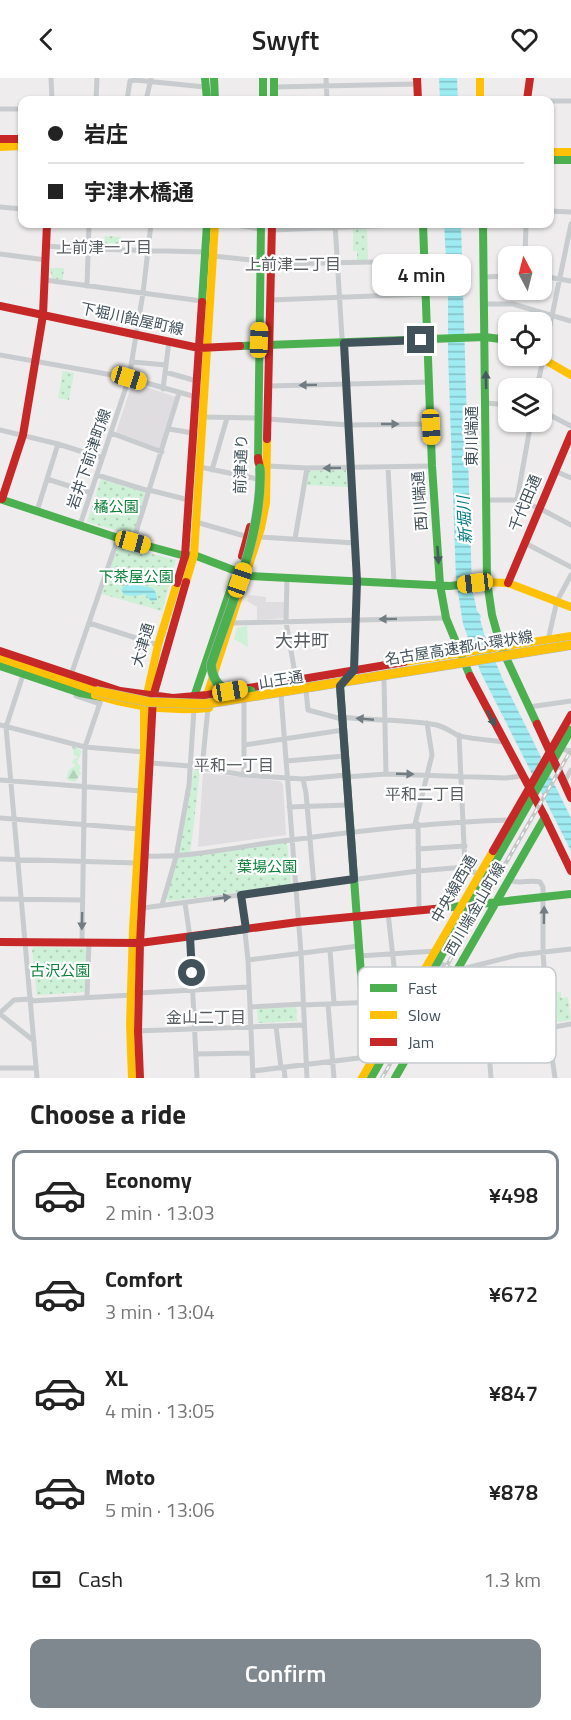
<!DOCTYPE html>
<html lang="en">
<head>
<meta charset="utf-8">
<style>
  body { margin:0; font-family:"Titillium Web","Noto Sans JP",sans-serif; background:#f6f6f6; color:#222; height:100vh; display:flex; flex-direction:column; font-size:22px; white-space:nowrap }
  * { box-sizing:border-box; margin:0 }
  p { font-size:20px; color:#767676 }
  .icon { flex:none; width:33px; height:33px; fill:none; stroke:currentColor; stroke-width:2; stroke-linecap:round; stroke-linejoin:round }
  .map { position:relative; height:1000px; overflow:hidden }
  .side { display:flex; flex-direction:column; background:#fff; flex:1 }
  .side>* { flex:none }
  .guide { position:absolute; left:18px; top:18px; width:536px; height:132px; border-radius:12px; box-shadow:0 2px 4px #0004; display:grid; align-content:center; height:132px; padding:0 30px; background:#fff }
  .needle { width:39px; rotate:353deg }
  .buttons { position:absolute; left:498px; top:168px; display:grid; gap:12px }
  .buttons a { display:grid; place-items:center; width:54px; height:54px; border-radius:12px; background:#fff; box-shadow:0 2px 4px #0004; font-size:30px }
  .end { position:absolute; width:27px; height:27px; margin:-14px; border:8px solid #42525b; background:#fff; box-shadow:0 0 0 3px #fff }
  .from { border-radius:50% }
  .bubble { position:absolute; height:42px; border-radius:12px; background:#fff; box-shadow:0 2px 4px #0004; font-size:20px; font-weight:600; line-height:42px; text-align:center }
  .car { position:absolute; width:18px; height:36px; margin:-18px -9px; border-radius:8px; box-shadow:0 0 4px 2px #0007; background:linear-gradient(#f5c518 24%,#345 0 40%,#f5c518 0 76%,#345 0 86%,#f5c518 0) }
  .guide b { display:flex; align-items:center; gap:21px; height:57px; font-size:22px }
  .guide b+b { border-top:2px solid #e0e0e0 }
  .guide i { width:15px; height:15px; background:#222 }
  ul { padding:0; list-style:none }
  li { display:flex; align-items:center; gap:18px; height:90px; margin:0 12px 9px; padding:0 18px; border:3px solid transparent; border-radius:12px }
  li div { flex:1 }
  li b { display:block; font-size:22px }
  li em { font-style:normal; font-weight:600 }
  li.selected { border-color:#7e888e }
  li>.icon { width:54px; height:54px; stroke-width:1.5 }
  h2 { padding:0 30px; font-size:27px; line-height:72px }
  .pay { display:flex; align-items:center; gap:15px; height:66px; padding:0 30px; font-size:22px }
  .pay p { margin-inline-start:auto }
  .cta { display:flex; gap:12px; margin-top:auto; padding:12px 30px }
  .cta a { flex:1; height:69px; border-radius:12px; background:#7e888e; color:#fff; font-size:24px; font-weight:600; line-height:69px; text-align:center }
  header { display:flex; justify-content:space-between; align-items:center; height:78px; padding:0 30px; background:#fff; font-size:27px; font-weight:600 }
  .map>svg:first-child { display:block }
  .education { fill:#dfdddf }
  .grass { fill:#cef0d6 }
  .forest { fill:url(#forest-firs) }
  .park { fill:url(#park-dots) }
  .water { fill:url(#water-rules) }
  .lines { fill:none; stroke-linecap:round; stroke-linejoin:round }
  .street { stroke:#c8ccce; stroke-width:5 }
  .fast { stroke:#4caf50; stroke-width:8 }
  .slow { stroke:#ffc107; stroke-width:8 }
  .jam { stroke:#c62828; stroke-width:8 }
  .rail-casing { stroke:#c3c5c7; stroke-width:4 }
  .rail { stroke:#fff; stroke-width:1.5; stroke-dasharray:4.5; stroke-linecap:butt }
  .fast-bridge-casing { stroke:#b0b7bd; stroke-width:10; stroke-linecap:butt }
  .slow-bridge-casing { stroke:#b0b7bd; stroke-width:10; stroke-linecap:butt }
  .fast-bridge { stroke:#4caf50; stroke-width:9 }
  .slow-bridge { stroke:#ffc107; stroke-width:9 }
  .oneway { fill:#435b5a }
  .oneway2 { fill:#717d83 }
  .route { stroke:#42525b; stroke-width:8 }
  .labels { text-anchor:middle; stroke-width:4.5; stroke-linejoin:round; paint-order:stroke }
  .street-label { font-size:15px; fill:#42525b; stroke:#fff }
  .park-label { font-size:15px; fill:#0d8239; stroke:#fff }
  .neighbourhood-label { font-size:16px; fill:#585d61; stroke:#fff }
  .water-label { font-size:16px; font-style:italic; fill:#047d88; stroke:#fff }
  .quarter-label { font-size:18px; fill:#585d61; stroke:#fff }
  .key { fill:#fff; stroke:#c6cbce; stroke-width:1.5 }
  .key-label { font-size:16px; fill:#42525b }
</style>
</head>
<body>
<header><svg class="icon" aria-label="back" viewBox="0 0 24 24"><path d="M15 5l-7 7 7 7"/></svg>Swyft<svg class="icon" aria-label="heart" viewBox="0 0 24 24"><path d="M12 20l-8-8c-3-5 5-10 8-4 3-6 11-1 8 4z"/></svg></header>
<div class="map">
<svg width="571" height="1000" viewBox="0 0 571 1000">
  <defs>
    <pattern id="forest-firs" width="22" height="20" patternUnits="userSpaceOnUse" patternTransform="scale(1.5)"><rect width="22" height="20" fill="#cef0d6"/><path d="M5 1l3.5 6h-7zM16 11l3.5 6h-7z" fill="#b2d0ba"/></pattern>
    <pattern id="park-dots" width="8" height="8" patternUnits="userSpaceOnUse" patternTransform="scale(1.5)"><rect width="8" height="8" fill="#cef0d6"/><path d="M2 2h.1M6 6h.1" fill="none" stroke="#b2d0ba" stroke-width="1.8" stroke-linecap="round"/></pattern>
    <pattern id="water-rules" width="6" height="5" patternUnits="userSpaceOnUse" patternTransform="scale(1.5)"><rect width="6" height="5" fill="#9eebf2"/><path d="M0 2.5h6" fill="none" stroke="#82c1c7"/></pattern>
  </defs>
  <rect width="100%" height="100%" fill="#eeecec"/>
  <!-- education -->
  <path class="education" d="M134,305L176,319L160,371L117,356L116,354L132,306Z
    M249,517L266,519V524H285L284,540L257,542V529L247,523Z
    M203,695L280,703L283,706L286,757L198,769Z"/>
  <!-- grass -->
  <path class="grass" d="M247,548L248,569L234,561L237,550Z"/>
  <!-- forest -->
  <path class="forest" d="M72,668L82,673L77,684L81,690L79,692L81,695L75,704L66,701L69,692L76,687L72,685L73,682L78,679L74,677Z"/>
  <!-- park -->
  <path class="park" d="M353,151H367L368,182L357,183V173H353Z
    M105,158L121,159L120,171L104,170Z
    M50,190H64L63,202L52,200Z
    M63,293L74,295L69,322L58,320Z
    M346,392L348,409L305,407L308,393Z
    M101,401L144,414L145,416L133,457L87,444Z
    M118,467L176,482L162,533L102,516Z
    M194,692L200,693L190,777L287,764L291,808L169,823L166,820Z
    M34,869L87,870L85,914L37,917L32,872Z
    M549,914H561V920L568,919L571,942L551,945Z
    M296,929L297,943L258,945L257,931Z"/>
  <!-- water -->
  <path class="water" d="M439,0H457L458,22H440Z
    M444,146H461L472,510L477,533L481,538L480,541L485,559H487L486,561L503,602L571,740V773L481,595L463,546L456,502L448,275V215Z
    M128,505L152,510L156,515L157,522L151,523L145,516L135,518L124,517L121,511Z"/>
  <g class="lines">
    <!-- street -->
    <path class="street" d="M51,0L52,22
      M326,0L327,22
      M274,9L418,6
      M96,22L97,0
      M127,22L130,3L135,2L205,9
      M146,22L151,1
      M549,23H571
      M0,31H22
      M0,129L22,131
      M549,133L571,134
      M229,146L261,151
      M335,146L357,503L354,592
      M272,152L423,146
      M46,168L88,171L205,174
      M0,176L46,182
      M213,178L261,183
      M525,178L526,146
      M271,186L424,183
      M542,198L571,203
      M484,199L508,198
      M45,202L202,223
      M87,208L89,146
      M270,222L425,216
      M484,226H513L571,243
      M0,277L129,300L196,319
      M132,284L166,287
      M165,294L197,303
      M269,308L430,304
      M537,310L571,146
      M163,311L169,263
      M486,325L508,327
      M542,333L571,348
      M203,339L258,340
      M268,341L348,347L431,346
      M169,351L193,355
      M0,352L58,366L102,380
      M111,355L162,374
      M268,388L307,390L432,388
      M200,389L258,401
      M388,389L394,505
      M212,392L227,340
      M555,393L571,400
      M97,397L149,413
      M47,401L91,415
      M149,412L189,422
      M487,422H517L539,430L571,447
      M517,422L531,344
      M37,433L58,366
      M196,444L248,459
      M80,447L129,300L143,215L151,146
      M260,459L355,465
      M295,461L307,390
      M133,464L179,315
      M525,465L571,489
      M287,500L286,544L296,601
      M89,545L158,567
      M232,545L446,540
      M548,562L557,523L571,497
      M71,597L118,460
      M22,600L6,649L37,1000
      M384,601L386,696
      M306,613L308,632L342,641
      M281,617L301,875L307,1000
      M76,618L100,626
      M244,623V697
      M529,629L571,623
      M342,639C372,643 401,641 431,646C442,647 448,652 457,657C468,661 491,662 504,664
      M0,647L85,669L144,674
      M459,657L465,789
      M244,667L343,652
      M560,671L571,673
      M286,683L345,678
      M151,685L190,688L244,697L303,701L346,697
      M202,690L208,630
      M346,699L386,696L506,700L522,698
      M303,701L306,715L314,808
      M0,702L141,713
      M564,704L571,692
      M289,729L348,727
      M0,740L139,751
      M415,746L432,677L427,645
      M418,746L419,831
      M418,771L465,768
      M146,778C194,780 243,767 291,762C364,752 436,744 510,742
      M0,781L138,785
      M509,802C519,807 529,801 540,804L543,809V874L548,950L555,1000
      M241,817L248,882L253,1000
      M0,821L82,822
      M185,825L190,859L197,1000
      M162,827L176,779L189,707L194,631
      M143,830L418,793L465,789L481,798
      M388,835L398,923
      M82,865L85,669L102,619
      M330,872L334,925
      M359,878L435,873
      M248,882L358,868
      M438,884L456,893
      M458,892L518,877L571,871
      M453,900L464,963
      M139,915L248,909
      M87,919L89,865
      M31,923L132,917
      M328,926L334,1000
      M303,927L398,923L404,926
      M250,929L303,926
      M0,935L14,922L31,921
      M0,936L34,963
      M276,948L281,990
      M135,953L304,947
      M398,953L416,963
      M488,961L491,1000
      M413,967L488,961L571,946
      M196,976L252,975
      M0,990H36
      M284,990L285,1000
      M253,993L367,979"/>
    <!-- fast -->
    <path class="fast" d="M205,0L207,22
      M214,0L215,22
      M263,0V22
      M274,0V22
      M549,82H571
      M423,146L432,388L440,507L446,540L470,598
      M483,146L487,503L492,537L501,569L537,646
      M202,224L207,146
      M240,268L485,259L508,262
      M258,384L261,146
      M0,421L118,460L185,478L194,477L249,498L450,508L482,504
      M0,588L80,615L102,619
      M354,592L340,608L367,979L371,984
      M194,619L234,501
      M434,831L571,816
      M371,1000L571,652
      M395,1000L545,739"/>
    <!-- slow -->
    <path class="slow" d="M480,0V22
      M0,69L22,68
      M549,74H571
      M538,278L571,297
      M186,504L194,477L215,146
      M482,504L508,505L571,529
      M0,580L96,613
      M404,584L571,558
      M95,617C133,629 169,634 209,630
      M207,617L261,450L266,425L267,361
      M132,1000L130,946L133,851L144,674V630L158,567L177,505
      M362,1000L493,773"/>
    <!-- jam -->
    <path class="jam" d="M417,0L418,22
      M527,22L530,0
      M0,61H22
      M0,228L199,270L240,268
      M267,361L272,146
      M258,380L260,390
      M2,421L23,357L43,237L47,146
      M242,478L250,449
      M177,505L185,478L202,224
      M508,505L571,356
      M0,573L120,613L173,620L207,617L404,584
      M470,598L545,739L571,793
      M537,646L571,720
      M493,773L571,637
      M0,864L140,865L298,844L434,831
      M140,1000L138,953L140,865L153,619L186,504"/>
    <defs>
      <path id="rail" d="M382,1000L571,672"/>
    </defs>
    <!-- rail casing -->
    <use href="#rail" class="rail-casing"/>
    <!-- rail -->
    <use href="#rail" class="rail"/>
    <defs>
      <path id="fast-bridge" d="M251,613C228,615 214,612 211,587C231,526 263,454 260,390"/>
      <path id="slow-bridge" d="M96,613L149,624L205,626L571,567"/>
    </defs>
    <!-- fast-bridge casing -->
    <use href="#fast-bridge" class="fast-bridge-casing"/>
    <!-- slow-bridge casing -->
    <use href="#slow-bridge" class="slow-bridge-casing"/>
    <!-- fast-bridge -->
    <use href="#fast-bridge" class="fast-bridge"/>
    <!-- slow-bridge -->
    <use href="#slow-bridge" class="slow-bridge"/>
  </g>
  <!-- one-way arrows -->
  <defs><path id="oneway-solid" d="M-6-.8H1V-3.2L6.5 0L1 3.2V.8H-6Z" transform="scale(1.5)"/></defs>
  <g class="oneway">
    <use href="#oneway-solid" transform="translate(486 302) rotate(-91)"/>
    <use href="#oneway-solid" transform="translate(438 477) rotate(86)"/>
    <use href="#oneway-solid" transform="translate(491 640) rotate(63)"/>
  </g>
  <g class="oneway2">
    <use href="#oneway-solid" transform="translate(308 307) rotate(179)"/>
    <use href="#oneway-solid" transform="translate(390 346)"/>
    <use href="#oneway-solid" transform="translate(332 390) rotate(179)"/>
    <use href="#oneway-solid" transform="translate(388 541) rotate(179)"/>
    <use href="#oneway-solid" transform="translate(365 641) rotate(-175)"/>
    <use href="#oneway-solid" transform="translate(405 696) rotate(2)"/>
    <use href="#oneway-solid" transform="translate(222 820) rotate(-8)"/>
    <use href="#oneway-solid" transform="translate(544 837) rotate(-89)"/>
    <use href="#oneway-solid" transform="translate(82 843) rotate(91)"/>
  </g>
  <g class="lines">
    <!-- route -->
    <path class="route" d="M192,895L190,859L246,851L241,817L354,801L340,608L354,592L357,503L344,265L421,262"/>
  </g>
  <g class="labels">
    <!-- street labels -->
    <g class="street-label">
      <text transform="translate(132 241) rotate(12)" y="5">下堀川飴屋町線</text>
      <text transform="translate(472 358) rotate(-90)" y="5">東川端通</text>
      <text transform="translate(89 381) rotate(-71)" y="5">岩井下前津町線</text>
      <text transform="translate(241 386) rotate(-88)" y="5">前津通り</text>
      <text transform="translate(420 423) rotate(-94)" y="5">西川端通</text>
      <text transform="translate(525 425) rotate(-67)" y="5">千代田通</text>
      <text transform="translate(143 567) rotate(-74)" y="5">大津通</text>
      <text transform="translate(459 570) rotate(-9)" y="5">名古屋高速都心環状線</text>
      <text transform="translate(281 602) rotate(-9)" y="5">山王通</text>
      <text transform="translate(454 811) rotate(-60)" y="5">中央線西通</text>
      <text transform="translate(475 831) rotate(-60)" y="5">西川端金山町線</text>
    </g>
    <!-- park labels -->
    <g class="park-label">
      <text x="116" y="434">橘公園</text>
      <text x="136" y="504">下茶屋公園</text>
      <text x="267" y="794">葉場公園</text>
      <text x="60" y="898">古沢公園</text>
    </g>
    <!-- neighbourhood labels -->
    <g class="neighbourhood-label">
      <text x="104" y="175">上前津一丁目</text>
      <text x="293" y="192">上前津二丁目</text>
      <text x="234" y="693">平和一丁目</text>
      <text x="425" y="722">平和二丁目</text>
      <text x="206" y="945">金山二丁目</text>
    </g>
    <!-- water labels -->
    <g class="water-label">
      <text transform="translate(464 442) rotate(-93)" y="6">新堀川</text>
    </g>
    <!-- quarter labels -->
    <g class="quarter-label">
      <text x="302" y="569">大井町</text>
    </g>
  </g>
  <!-- legend -->
  <rect x="358" y="889" width="198" height="96" rx="9" class="key"/>
  <rect x="370" y="906" width="27" height="8" fill="#4caf50"/>
  <rect x="370" y="933" width="27" height="8" fill="#ffc107"/>
  <rect x="370" y="960" width="27" height="8" fill="#c62828"/>
  <g class="key-label">
    <text x="408" y="916">Fast</text>
    <text x="408" y="943">Slow</text>
    <text x="408" y="970">Jam</text>
  </g>
</svg>
<div class="buttons">
<a><svg class="needle" viewBox="-14 -14 28 28"><path d="M0-13l5 13h-10z" fill="#e53935"/><path d="M0 13l5-13h-10z" fill="#767676"/></svg></a>
<a><svg class="icon" aria-label="locate" viewBox="0 0 24 24"><circle cx="12" cy="12" r="6"/><path d="M12 2v4M12 18v4M2 12h4M18 12h4"/></svg></a>
<a><svg class="icon" aria-label="layers" viewBox="0 0 24 24"><path d="M12 4l9 5-9 5-9-5zM3 14l9 5 9-5"/></svg></a>
</div>
<i class="end from" style="left:192px;top:895px"></i>
<i class="end" style="left:421px;top:262px"></i>
<div class="bubble" style="left:372px;top:176px;width:99px">4 min</div>
<i class="car" style="left:259px;top:262px;rotate:2deg"></i>
<i class="car" style="left:129px;top:300px;rotate:107deg"></i>
<i class="car" style="left:431px;top:349px;rotate:177deg"></i>
<i class="car" style="left:133px;top:464px;rotate:105deg"></i>
<i class="car" style="left:240px;top:502px;rotate:19deg"></i>
<i class="car" style="left:475px;top:505px;rotate:263deg"></i>
<i class="car" style="left:230px;top:613px;rotate:80deg"></i>
<div class="guide">
<b><i class="from"></i>岩庄</b>
<b><i></i>宇津木橋通</b>
</div>
</div>
<section class="side">
<h2>Choose a ride</h2>
<ul>
<li class="selected"><svg class="icon" aria-label="car" viewBox="0 0 24 24"><path d="M5 17H2v-5l4-1 3-4h7l3 4 3 1v5h-3M9 17h6M6 11h13"/><circle cx="7" cy="17" r="2"/><circle cx="17" cy="17" r="2"/></svg><div><b>Economy</b><p>2 min · 13:03</p></div><em>¥498</em></li>
<li><svg class="icon" aria-label="car" viewBox="0 0 24 24"><path d="M5 17H2v-5l4-1 3-4h7l3 4 3 1v5h-3M9 17h6M6 11h13"/><circle cx="7" cy="17" r="2"/><circle cx="17" cy="17" r="2"/></svg><div><b>Comfort</b><p>3 min · 13:04</p></div><em>¥672</em></li>
<li><svg class="icon" aria-label="car" viewBox="0 0 24 24"><path d="M5 17H2v-5l4-1 3-4h7l3 4 3 1v5h-3M9 17h6M6 11h13"/><circle cx="7" cy="17" r="2"/><circle cx="17" cy="17" r="2"/></svg><div><b>XL</b><p>4 min · 13:05</p></div><em>¥847</em></li>
<li><svg class="icon" aria-label="car" viewBox="0 0 24 24"><path d="M5 17H2v-5l4-1 3-4h7l3 4 3 1v5h-3M9 17h6M6 11h13"/><circle cx="7" cy="17" r="2"/><circle cx="17" cy="17" r="2"/></svg><div><b>Moto</b><p>5 min · 13:06</p></div><em>¥878</em></li>
</ul>
<div class="pay"><svg class="icon" aria-label="cash" viewBox="0 0 24 24"><path d="M3 7h18v10H3z"/><circle cx="12" cy="12" r="2"/></svg>Cash<p>1.3 km</p></div>
<div class="cta"><a>Confirm</a></div>
</section>
</body>
</html>
